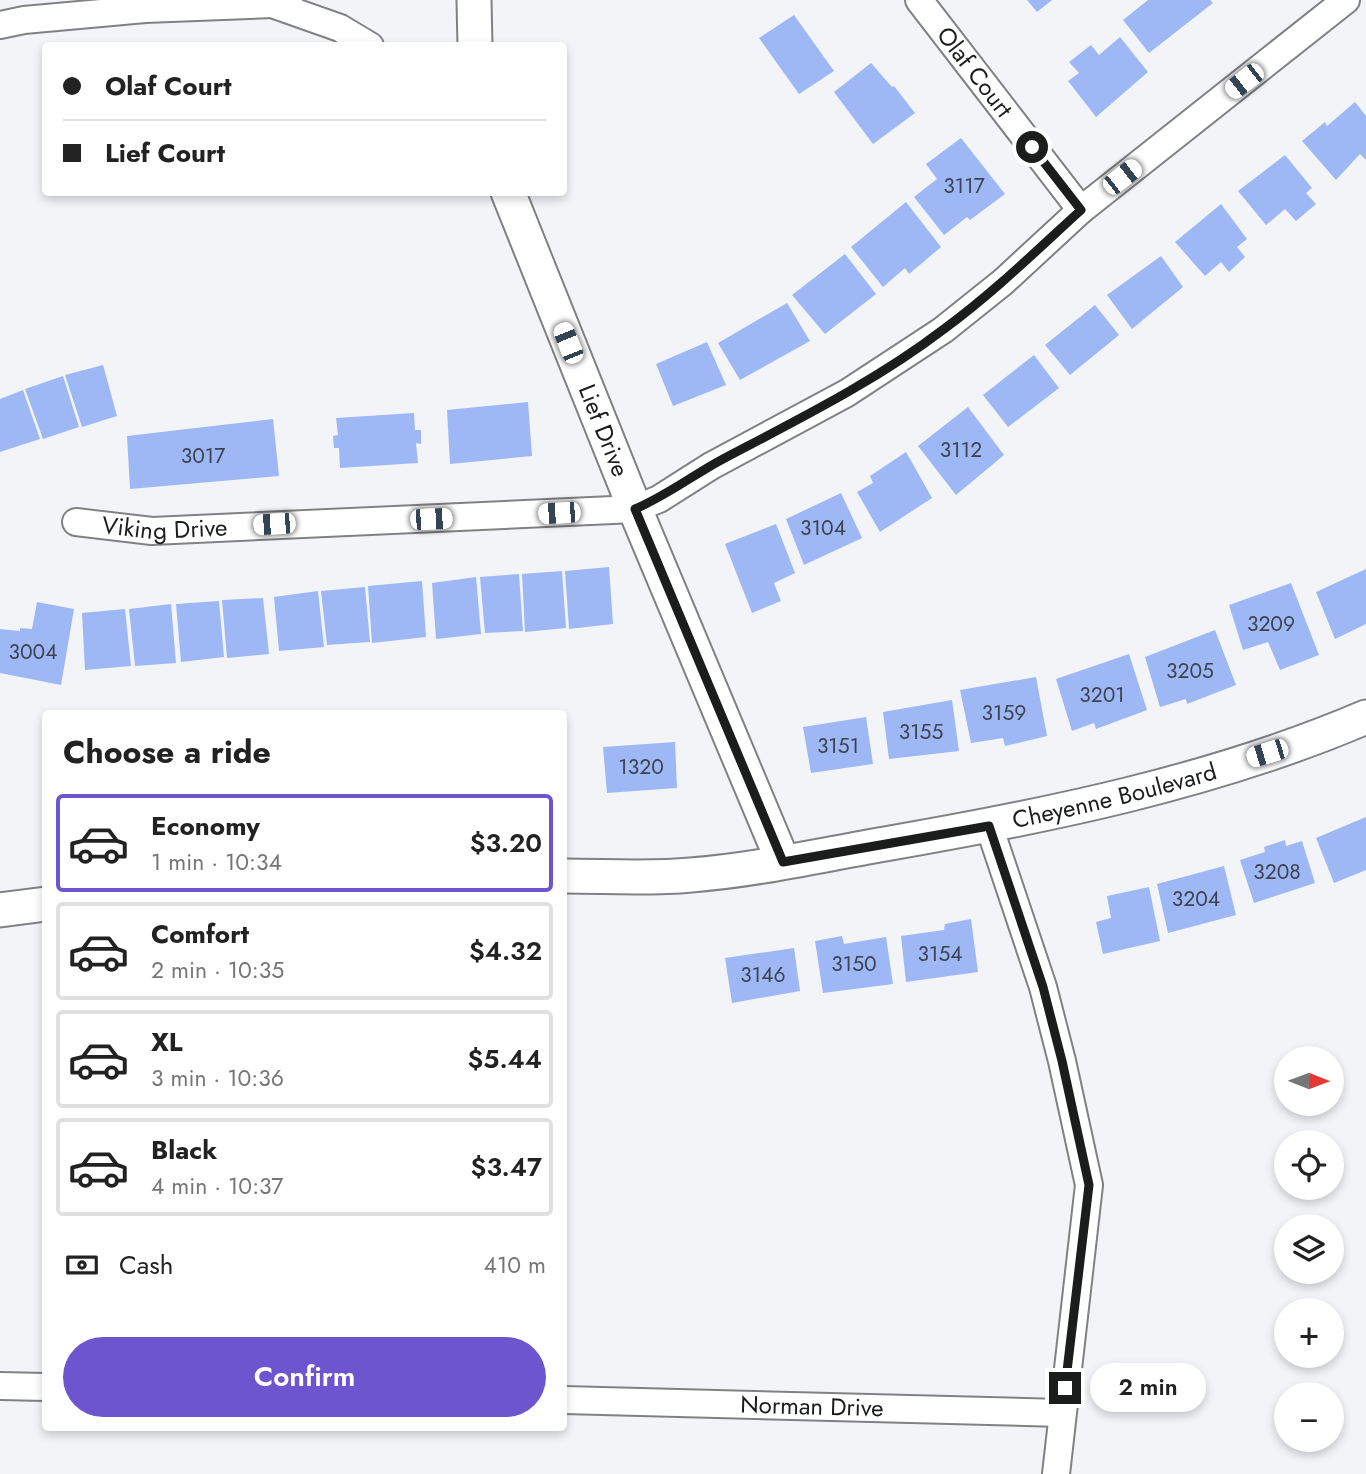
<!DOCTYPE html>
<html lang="en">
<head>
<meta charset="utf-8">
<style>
  body { margin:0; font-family:Jost,sans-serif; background:#f6f6f6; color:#222; height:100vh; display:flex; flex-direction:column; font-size:26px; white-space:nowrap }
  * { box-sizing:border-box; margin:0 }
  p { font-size:23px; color:#767676 }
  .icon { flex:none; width:38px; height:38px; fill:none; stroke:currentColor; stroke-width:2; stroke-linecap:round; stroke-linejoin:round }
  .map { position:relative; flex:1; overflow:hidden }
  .panel { position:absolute; left:42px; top:710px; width:525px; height:721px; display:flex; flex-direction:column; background:#fff; border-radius:7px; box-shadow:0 4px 10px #0003 }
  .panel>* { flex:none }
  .top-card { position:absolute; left:42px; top:42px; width:525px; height:154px; border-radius:7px; box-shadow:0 4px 10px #0003; display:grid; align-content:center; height:154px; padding:0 21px; background:#fff }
  .needle { width:46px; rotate:91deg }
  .controls { position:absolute; left:1274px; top:1046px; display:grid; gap:14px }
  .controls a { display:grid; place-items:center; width:70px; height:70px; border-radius:50%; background:#fff; box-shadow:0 4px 10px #0003; font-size:35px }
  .end { position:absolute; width:32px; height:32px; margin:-16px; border:9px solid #1b1c1c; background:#fff; box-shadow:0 0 0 4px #fff }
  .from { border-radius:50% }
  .bubble { position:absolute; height:49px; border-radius:24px; background:#fff; box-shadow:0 4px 10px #0003; font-size:23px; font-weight:600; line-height:49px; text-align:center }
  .car { position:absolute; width:21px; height:42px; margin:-21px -10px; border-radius:9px; box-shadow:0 0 5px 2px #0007; background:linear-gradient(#fff 24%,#345 0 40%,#fff 0 76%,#345 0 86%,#fff 0) }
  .top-card b { display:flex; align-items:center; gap:24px; height:66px; font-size:26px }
  .top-card b+b { border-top:2px solid #e0e0e0 }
  .top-card i { width:18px; height:18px; background:#222 }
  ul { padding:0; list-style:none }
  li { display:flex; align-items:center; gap:21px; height:98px; margin:0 14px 10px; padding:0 7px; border:4px solid #e0e0e0; border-radius:7px }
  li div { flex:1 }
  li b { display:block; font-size:26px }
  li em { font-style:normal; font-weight:600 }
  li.on { border-color:#6d55cf }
  li>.icon { width:63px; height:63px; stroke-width:1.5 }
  h2 { padding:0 21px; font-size:32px; line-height:84px }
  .pay { display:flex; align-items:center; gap:18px; height:77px; padding:0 21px; font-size:26px }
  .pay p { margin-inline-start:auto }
  .button { display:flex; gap:14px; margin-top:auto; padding:14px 21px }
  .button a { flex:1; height:80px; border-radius:42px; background:#6d55cf; color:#fff; font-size:28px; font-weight:600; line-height:80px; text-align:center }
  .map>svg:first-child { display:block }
  .building { fill:#9eb8f5 }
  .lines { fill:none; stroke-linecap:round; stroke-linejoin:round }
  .minor-casing { stroke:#808183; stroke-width:30 }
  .tertiary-casing { stroke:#808183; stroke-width:37 }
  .minor { stroke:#fff; stroke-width:26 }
  .tertiary { stroke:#fff; stroke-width:33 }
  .route { stroke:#1b1c1c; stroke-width:9 }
  .labels { text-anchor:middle; stroke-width:5; stroke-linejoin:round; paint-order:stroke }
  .number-label { font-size:21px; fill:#3c4352 }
  .street-label { font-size:24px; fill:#1b1c1c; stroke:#fff }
</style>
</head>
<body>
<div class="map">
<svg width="1366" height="1474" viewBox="0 0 1366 1474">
  <rect width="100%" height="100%" fill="#f3f4f7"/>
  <!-- building -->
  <path class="building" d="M1027,0H1052L1037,12Z
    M1148,0H1210L1213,3L1149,53L1123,20Z
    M794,15L834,71L799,94L759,38Z
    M1120,37L1148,72L1096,117L1068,81L1079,73L1069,62L1091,45L1099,55Z
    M871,63L892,87L894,86L915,113L873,144L834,92Z
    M1355,102L1366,116V160L1360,154L1336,180L1302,141L1325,122L1327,126Z
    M961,138L1005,194L970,220L967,217L944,235L914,197L937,179L926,164Z
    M1285,155L1312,188L1306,193L1316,204L1296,221L1285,209L1266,225L1238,191Z
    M906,202L941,247L909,274L905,268L883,287L851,247Z
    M1221,204L1247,239L1237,247L1245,257L1229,272L1221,262L1205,276L1175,242Z
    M845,254L876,294L825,334L792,295Z
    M1161,256L1183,287L1132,329L1107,295Z
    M787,303L810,341L740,380L718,343Z
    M1095,305L1119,335L1070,375L1045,345Z
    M707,342L726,385L673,406L656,364Z
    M1034,355L1059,388L1008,427L983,395Z
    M103,365L117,416L82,427L65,375Z
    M63,376L79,427L43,439L25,389Z
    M23,390L40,439L0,452V399Z
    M528,402L532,456L450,464L447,410Z
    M968,407L1004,455L956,495L918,446Z
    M414,413L415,430H421V444L416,443L418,463L340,468L339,448H334L333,436L338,435L336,418Z
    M273,419L279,476L130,489L127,436Z
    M906,452L932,498L880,532L857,492L873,483L870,476Z
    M841,493L862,538L804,565L786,519Z
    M776,524L795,573L774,583L781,601L752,613L725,544Z
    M609,567L613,624L569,629L565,571Z
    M1366,569V624L1335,639L1316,592Z
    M562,571L566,628L525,632L522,574Z
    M519,574L523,631L485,633L480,577Z
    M476,577L481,634L436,639L432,583Z
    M422,581L426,637L372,643L368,586Z
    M1291,583L1319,655L1280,670L1268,642L1243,650L1229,605Z
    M365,587L370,642L327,645L321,591Z
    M318,591L324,647L279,651L274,597Z
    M263,598L269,654L227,658L222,600Z
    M219,601L224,657L181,662L176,604Z
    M37,602L74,609L61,685L0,673V629L20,631V628L32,629Z
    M171,604L176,663L135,666L129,609Z
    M125,609L131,666L85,670L82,613Z
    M1215,630L1236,685L1187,704L1186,699L1160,707L1145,657Z
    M1129,654L1147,710L1096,729L1094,723L1072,731L1056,679Z
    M1036,677L1047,736L1005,746L1003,738L971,743L960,690Z
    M952,700L959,751L889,759L883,712Z
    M866,717L873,764L811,773L803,727Z
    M675,742L677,788L607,793L603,747Z
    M1366,817V870L1334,883L1316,838Z
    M1285,840L1286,846L1302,841L1315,883L1254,903L1240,860L1265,852L1264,847Z
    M1224,866L1236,915L1168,933L1157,884Z
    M1149,887L1160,941L1103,954L1096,922L1111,918L1107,896Z
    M971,919L978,972L906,982L901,936L944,930L945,924Z
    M842,936L844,944L886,937L893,984L823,993L815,941Z
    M794,948L800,991L732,1003L725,958Z"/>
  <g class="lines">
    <defs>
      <g id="minor">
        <path id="s1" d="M919,0L1081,210"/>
        <path d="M272,4L340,28L370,46"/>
        <path d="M0,25L24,20L145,9L272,4L289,0"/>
        <path id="s2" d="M76,522L152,531L635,509L659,499L711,466L847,393L943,330L1003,282L1081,210L1346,0"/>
        <path d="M989,826L1043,987L1062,1061L1089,1185L1056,1474"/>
        <path d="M0,1386L46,1387"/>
        <path id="s3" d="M564,1400L1062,1413"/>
      </g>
      <g id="tertiary">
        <path d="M474,0L475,46"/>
        <path id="s4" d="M508,192L635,509L783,862"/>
        <path id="s5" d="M564,876C606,876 649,879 691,875C756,870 821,855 885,844C1047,816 1214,782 1366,717"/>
        <path d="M0,910L46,904"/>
      </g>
    </defs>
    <!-- minor casing -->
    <use href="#minor" class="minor-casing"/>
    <!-- tertiary casing -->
    <use href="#tertiary" class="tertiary-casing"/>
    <!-- minor -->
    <use href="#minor" class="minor"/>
    <!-- tertiary -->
    <use href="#tertiary" class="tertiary"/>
  </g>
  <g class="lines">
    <!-- route -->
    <path class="route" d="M1032,147L1081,210C1036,251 993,293 944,329C876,381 799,419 723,459C693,475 666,496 635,509L783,862L989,826L1043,987L1062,1061L1089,1185L1065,1388"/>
  </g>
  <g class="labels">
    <!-- number labels -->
    <g class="number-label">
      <text x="964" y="193">3117</text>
      <text x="961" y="457">3112</text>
      <text x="203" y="463">3017</text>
      <text x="823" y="535">3104</text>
      <text x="1271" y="631">3209</text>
      <text x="33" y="659">3004</text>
      <text x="1190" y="678">3205</text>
      <text x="1102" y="702">3201</text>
      <text x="1004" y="720">3159</text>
      <text x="921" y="739">3155</text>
      <text x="838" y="753">3151</text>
      <text x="641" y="774">1320</text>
      <text x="1277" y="879">3208</text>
      <text x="1196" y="906">3204</text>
      <text x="940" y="961">3154</text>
      <text x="854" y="971">3150</text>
      <text x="763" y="982">3146</text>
    </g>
    <!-- street labels -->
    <g class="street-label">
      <text dy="8" stroke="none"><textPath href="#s1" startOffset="91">Olaf Court</textPath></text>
      <text dy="8" stroke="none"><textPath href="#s4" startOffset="257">Lief Drive</textPath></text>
      <text dy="8" stroke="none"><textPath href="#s2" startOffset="89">Viking Drive</textPath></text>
      <text dy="8" stroke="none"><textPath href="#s5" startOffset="558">Cheyenne Boulevard</textPath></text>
      <text dy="8" stroke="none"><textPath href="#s3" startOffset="248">Norman Drive</textPath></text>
    </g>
  </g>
</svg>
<div class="controls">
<a><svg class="needle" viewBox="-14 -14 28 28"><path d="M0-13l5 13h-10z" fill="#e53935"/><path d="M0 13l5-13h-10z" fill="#767676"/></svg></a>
<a><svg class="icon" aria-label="locate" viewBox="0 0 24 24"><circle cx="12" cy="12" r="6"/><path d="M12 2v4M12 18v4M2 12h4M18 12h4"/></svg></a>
<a><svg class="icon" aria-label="layers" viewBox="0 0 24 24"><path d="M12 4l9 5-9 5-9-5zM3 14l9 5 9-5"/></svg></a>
<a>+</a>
<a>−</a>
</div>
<i class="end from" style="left:1032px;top:147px"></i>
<i class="end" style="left:1065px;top:1388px"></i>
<div class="bubble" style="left:1090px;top:1363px;width:116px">2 min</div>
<i class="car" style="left:1244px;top:81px;rotate:232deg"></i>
<i class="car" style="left:1122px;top:177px;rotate:52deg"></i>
<i class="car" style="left:568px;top:343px;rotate:338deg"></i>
<i class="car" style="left:559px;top:513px;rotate:267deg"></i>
<i class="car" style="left:431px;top:519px;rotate:88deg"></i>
<i class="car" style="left:274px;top:524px;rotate:267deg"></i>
<i class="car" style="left:1267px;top:753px;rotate:253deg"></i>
<div class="top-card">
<b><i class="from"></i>Olaf Court</b>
<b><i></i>Lief Court</b>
</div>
<section class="panel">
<h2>Choose a ride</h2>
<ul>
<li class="on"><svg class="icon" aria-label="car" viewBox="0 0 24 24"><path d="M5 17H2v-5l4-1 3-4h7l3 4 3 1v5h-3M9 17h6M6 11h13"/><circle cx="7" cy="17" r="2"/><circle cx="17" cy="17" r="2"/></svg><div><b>Economy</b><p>1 min · 10:34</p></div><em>$3.20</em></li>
<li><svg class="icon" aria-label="car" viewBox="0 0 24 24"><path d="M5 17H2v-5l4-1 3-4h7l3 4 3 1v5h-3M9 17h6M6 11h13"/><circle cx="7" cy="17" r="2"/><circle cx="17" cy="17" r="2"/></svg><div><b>Comfort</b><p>2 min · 10:35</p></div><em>$4.32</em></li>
<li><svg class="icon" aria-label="car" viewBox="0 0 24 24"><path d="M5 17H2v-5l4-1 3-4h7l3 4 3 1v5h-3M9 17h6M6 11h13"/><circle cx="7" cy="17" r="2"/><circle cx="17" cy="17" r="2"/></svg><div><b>XL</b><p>3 min · 10:36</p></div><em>$5.44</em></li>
<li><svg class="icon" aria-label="car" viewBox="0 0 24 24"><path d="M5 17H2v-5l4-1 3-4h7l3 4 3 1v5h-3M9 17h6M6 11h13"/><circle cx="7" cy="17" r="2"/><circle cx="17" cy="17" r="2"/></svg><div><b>Black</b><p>4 min · 10:37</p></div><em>$3.47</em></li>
</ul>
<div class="pay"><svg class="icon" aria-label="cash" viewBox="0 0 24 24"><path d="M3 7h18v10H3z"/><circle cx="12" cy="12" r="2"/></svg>Cash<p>410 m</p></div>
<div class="button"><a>Confirm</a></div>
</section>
</div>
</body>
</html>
